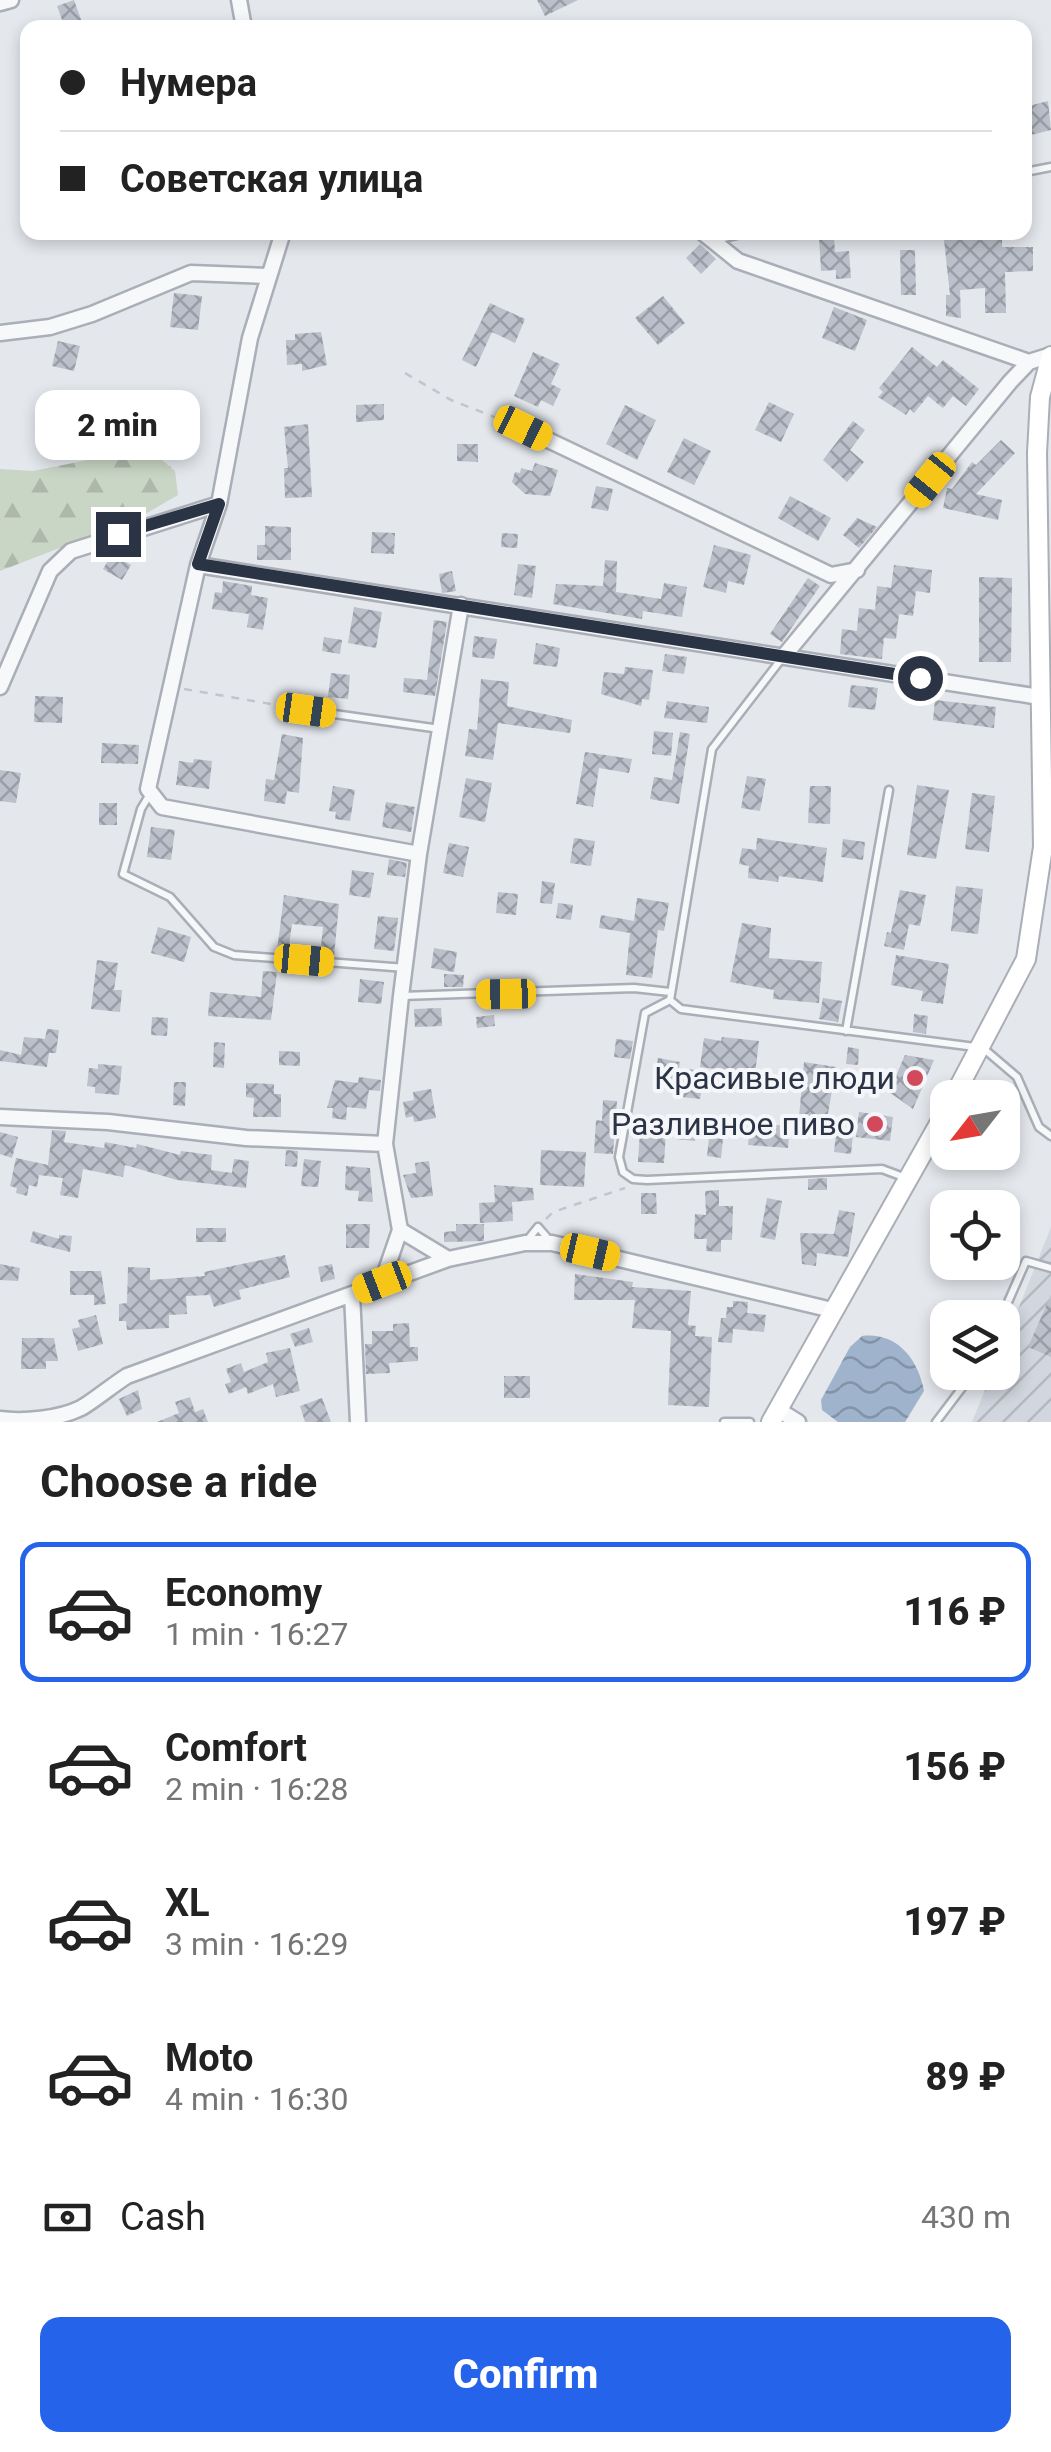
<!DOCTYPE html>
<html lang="en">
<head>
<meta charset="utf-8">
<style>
  body { margin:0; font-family:Roboto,sans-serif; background:#f2f2f2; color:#222; height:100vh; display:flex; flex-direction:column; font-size:38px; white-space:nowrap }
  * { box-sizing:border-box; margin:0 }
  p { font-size:32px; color:#767676 }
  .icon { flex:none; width:55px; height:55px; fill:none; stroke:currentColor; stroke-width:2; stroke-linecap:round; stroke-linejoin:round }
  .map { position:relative; height:1422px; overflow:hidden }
  .details { display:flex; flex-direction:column; background:#fff; flex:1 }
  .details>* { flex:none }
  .top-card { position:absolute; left:20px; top:20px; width:1012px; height:220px; border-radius:20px; box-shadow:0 5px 15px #0003; display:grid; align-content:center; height:220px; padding:0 40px; background:#fff }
  .needle { width:65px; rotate:239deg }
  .controls { position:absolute; left:930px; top:1080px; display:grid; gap:20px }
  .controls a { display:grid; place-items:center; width:90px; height:90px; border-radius:20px; background:#fff; box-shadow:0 5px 15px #0003; font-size:50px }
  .end { position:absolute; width:45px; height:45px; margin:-22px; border:12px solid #2b3445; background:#fff; box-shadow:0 0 0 5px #fff }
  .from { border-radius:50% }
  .bubble { position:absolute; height:70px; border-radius:20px; background:#fff; box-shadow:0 5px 15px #0003; font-size:32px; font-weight:800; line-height:70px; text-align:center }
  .car { position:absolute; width:30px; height:60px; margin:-30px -15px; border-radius:12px; box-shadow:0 0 8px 2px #0007; background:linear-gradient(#f5c518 24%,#345 0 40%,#f5c518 0 76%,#345 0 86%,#f5c518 0) }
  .top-card b { display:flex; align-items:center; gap:35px; height:95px; font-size:38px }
  .top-card b+b { border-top:2px solid #e0e0e0 }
  .top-card i { width:25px; height:25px; background:#222 }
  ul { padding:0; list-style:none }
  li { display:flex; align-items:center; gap:30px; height:140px; margin:0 20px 15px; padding:0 20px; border:5px solid transparent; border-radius:20px }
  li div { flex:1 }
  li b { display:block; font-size:38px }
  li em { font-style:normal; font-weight:800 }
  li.selected { border-color:#2563eb }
  li>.icon { width:90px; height:90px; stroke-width:1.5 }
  h2 { padding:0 40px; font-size:45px; line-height:120px }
  .pay { display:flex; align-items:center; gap:25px; height:110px; padding:0 40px; font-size:38px }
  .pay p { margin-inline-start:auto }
  .button { display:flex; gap:20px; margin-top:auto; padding:20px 40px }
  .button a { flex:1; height:115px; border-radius:20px; background:#2563eb; color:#fff; font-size:40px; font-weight:800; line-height:115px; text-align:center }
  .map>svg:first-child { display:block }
  .industrial { fill:url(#industrial-furrows) }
  .forest { fill:url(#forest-firs) }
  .water { fill:url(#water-waves) }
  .building { fill:url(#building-cross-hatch) }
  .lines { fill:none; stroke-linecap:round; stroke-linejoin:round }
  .lane-casing { stroke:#a9aeb7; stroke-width:11 }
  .street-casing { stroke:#a9aeb7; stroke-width:19 }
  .secondary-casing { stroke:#a9aeb7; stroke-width:22 }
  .path { stroke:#c2c5cb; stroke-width:2.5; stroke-dasharray:8 8; stroke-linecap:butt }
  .lane { stroke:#f7f8fa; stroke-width:6 }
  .street { stroke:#f7f8fa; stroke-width:14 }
  .secondary { stroke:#fff; stroke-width:18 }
  .route { stroke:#2b3445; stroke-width:12 }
  .poi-dot { fill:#d1495b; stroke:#f4f6f9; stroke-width:4 }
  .labels { text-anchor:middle; stroke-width:8; stroke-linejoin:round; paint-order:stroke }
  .poi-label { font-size:32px; fill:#2b3445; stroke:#f4f6f9; text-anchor:end }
</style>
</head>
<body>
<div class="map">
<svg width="1051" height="1422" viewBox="0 0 1051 1422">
  <defs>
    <pattern id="industrial-furrows" width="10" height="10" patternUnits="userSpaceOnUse" patternTransform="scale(2.5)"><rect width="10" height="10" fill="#d2d6de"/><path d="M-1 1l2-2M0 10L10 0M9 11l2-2" fill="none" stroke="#b4b8c0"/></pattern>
    <pattern id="forest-firs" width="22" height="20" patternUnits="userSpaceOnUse" patternTransform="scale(2.5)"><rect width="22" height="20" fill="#c9d6c5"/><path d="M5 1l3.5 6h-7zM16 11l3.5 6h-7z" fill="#adb8ab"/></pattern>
    <pattern id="water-waves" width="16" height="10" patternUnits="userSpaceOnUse" patternTransform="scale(2.5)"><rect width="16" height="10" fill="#9fb4cc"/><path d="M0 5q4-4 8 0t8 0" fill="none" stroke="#8293a7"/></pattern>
    <pattern id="building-cross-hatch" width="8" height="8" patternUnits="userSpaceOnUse" patternTransform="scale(2.5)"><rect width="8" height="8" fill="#bbc0ca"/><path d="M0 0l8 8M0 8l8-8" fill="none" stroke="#989da6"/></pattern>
  </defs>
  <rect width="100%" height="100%" fill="#e4e7ec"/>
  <!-- industrial -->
  <path class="industrial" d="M1051,1227V1422H972L992,1373L1002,1372L1003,1347Z"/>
  <!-- forest -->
  <path class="forest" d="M148,448L175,471L178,495L140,517L0,571V469L33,471Z"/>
  <!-- water -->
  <path class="water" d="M862,1336C898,1332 918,1360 924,1391L905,1422H838L822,1410L821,1400L850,1347Z"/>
  <!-- building -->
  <path class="building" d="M74,0L84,28H65L57,6Z
    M537,0H578L545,16Z
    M1048,101L1051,130L1031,135L1025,107Z
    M984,232H1002V247H1033V271L1005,272L1006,313H985V288L960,290L961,318L946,316V295H950L944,240L984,237Z
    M834,237L835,252L849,251L851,278L836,279V270L821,271L819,238Z
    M700,244L716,259L701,274L686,258Z
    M900,250H915L916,295H901Z
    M174,293L202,296L198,330L170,327Z
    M663,296L685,323L658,345L635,318Z
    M490,303L525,319L515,343L492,332L476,367L462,360Z
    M834,307L867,320L855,351L822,338Z
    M321,332L327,365L302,371V364L287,365L286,340H295V334Z
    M58,341L80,346L74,371L52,366Z
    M912,347L937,367L943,360L979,389L966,406L953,396L943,408L928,396L914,413L910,409L906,415L878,397L883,392L879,388Z
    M533,352L560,364L551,384L561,389L553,406L541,400L538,407L514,396Z
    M769,402L794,414L781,442L755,430Z
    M384,404V420L356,422V405Z
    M625,405L656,420L637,460L606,444Z
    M853,421L865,430L850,450L864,462L847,482L823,460Z
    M308,424L312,497L285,498L284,468H288L284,427Z
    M684,438L711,451L694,485L667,472Z
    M1001,440L1015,453L976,494L1002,500L998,520L943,508L947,488L952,489L972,462L976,465Z
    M457,444H478V462L457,461Z
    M535,463L558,470L550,496L525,494L512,482L515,472L520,473L521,468L532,471Z
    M596,486L613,489L608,511L591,508Z
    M790,496L831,518L818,541L778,518Z
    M857,518L877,527L859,548L843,535Z
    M265,526L291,527V560H257V545H265Z
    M372,532L395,533L394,554L371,553Z
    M502,533L518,534L517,548L501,547Z
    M714,545L751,555L744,585L728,581L726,593L703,587Z
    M112,554L131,565L122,580L103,569Z
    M605,560L617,561L616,592L661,599L664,583L687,587L682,617L643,611L642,619L553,604L556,584L603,586Z
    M518,564L536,566L532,598L514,595Z
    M894,565L932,570L930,593L916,591L913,616L899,614L896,639L884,638L882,659L840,654L842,629L857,631L859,608L875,610L877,586L891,588Z
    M452,571L456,591L442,593L439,574Z
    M979,577L1012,578L1011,662H979Z
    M808,578L820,586L782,642L770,634Z
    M223,581L252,586L251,595L268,598L263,630L247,627L249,614L212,609L215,592L222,593Z
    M354,607L382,612L376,648L348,643Z
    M434,620L447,622L435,696L403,692L404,678L427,680Z
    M474,636L497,639L494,659L472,657Z
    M324,637L342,640L340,654L322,651Z
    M536,643L560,648L557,667L533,664Z
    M665,654L687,657L684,674L662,671Z
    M625,667L653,670L649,700L642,699L641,706L601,694L604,672L624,674Z
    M331,673L350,675L348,699L328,697Z
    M481,679L509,682L507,706L572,720L570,733L498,723L493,760L465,756L469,729L477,730Z
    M851,685L878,688L875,710L848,707Z
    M35,696L63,697L62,723L34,722Z
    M935,700L996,707L994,728L933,720Z
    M667,701L709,707L707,723L664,718Z
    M654,731L673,733L671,756L652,754Z
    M680,732L690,734L679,804L650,799L654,777L672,780Z
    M282,734L303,738L299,793L287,791L285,804L264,801L266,779L274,780Z
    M102,743L139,745L138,764L101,763Z
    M585,752L632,759L629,773L599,768L593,807L576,804Z
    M194,759L212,761L209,789L176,785L179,761L193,763Z
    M0,770L21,773L16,803L0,801Z
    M747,776L766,779L760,811L741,808Z
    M466,778L492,783L485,822L459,817Z
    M917,785L949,790L936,859L907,855Z
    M333,786L355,790L350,821L335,819L336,812L329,811Z
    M810,786H831L830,824L808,823Z
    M972,793L995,796L989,852L965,849Z
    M386,802L415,807L411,832L382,827Z
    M99,803H117V825H99Z
    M151,827L175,830L171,860L147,857Z
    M574,838L595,841L591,866L570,863Z
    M757,838L827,848L823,882L779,876L778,882L748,878L749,866L739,864L742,848L756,850Z
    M843,839L865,842L863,860L841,857Z
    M449,843L469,847L463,877L443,873Z
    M389,859L407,863L405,877L387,875Z
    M352,870L374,873L370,898L349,895Z
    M542,881L555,883L552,904L540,903Z
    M956,886L983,889L978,934L951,931Z
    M900,890L926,895L920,926L909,924L904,950L884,946L887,932L891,933Z
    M498,892L518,894L516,915L496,913Z
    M284,895L339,904L334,956L320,955L323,927L292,924L288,952L277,951Z
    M637,898L669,903L664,931L658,930L652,978L626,975L630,933L599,928L601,915L634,921Z
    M558,903L573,905L571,920L556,918Z
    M378,916L398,918L394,951L374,949Z
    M742,923L771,928L769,958L822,962L819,1003L773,999L774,990L730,982Z
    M158,927L191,937L184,962L151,953Z
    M434,948L457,952L454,972L431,968Z
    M896,955L949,964L943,1004L921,1001L923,991L891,985Z
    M97,960L118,963L114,990H122L120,1012L91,1009Z
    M263,971L277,972L271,1020L208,1016L210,992L261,997Z
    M444,974L464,975L463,987H444Z
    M360,979L384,982L381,1004L358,1002Z
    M823,998L842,1001L838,1022L819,1019Z
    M441,1008L442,1026L415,1027L414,1009Z
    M914,1014L928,1016L926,1034L913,1032Z
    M494,1015L495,1026L477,1028L476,1017Z
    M152,1017L168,1018L167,1036L151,1035Z
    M47,1029L59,1030L56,1053H49L47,1067L0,1061V1050L21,1055L24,1037L45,1039Z
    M722,1037L759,1041L755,1074L700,1067L704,1038L721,1041Z
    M616,1039L633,1041L630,1059L614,1057Z
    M214,1042L225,1043L224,1068L213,1067Z
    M848,1047L859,1049L858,1065L846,1064Z
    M279,1051L300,1052V1066L279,1065Z
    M905,1055L934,1060L913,1109L889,1092Z
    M658,1058L680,1062L679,1068L704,1071L700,1099L681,1097L682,1081L655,1076Z
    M804,1062L836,1067L825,1131L798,1128Z
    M98,1064L122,1066L119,1095L95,1093V1087L87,1086L89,1068L98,1069Z
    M359,1077L381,1080L380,1091L369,1090L366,1109L347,1107L346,1120L332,1118L333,1108H327L335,1080L358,1083Z
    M174,1082H186L185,1106L173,1105Z
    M246,1083L274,1084V1094H281V1117H253L254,1098L246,1097Z
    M431,1089L436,1118L414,1122L413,1116L406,1118L403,1102L414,1100L413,1092Z
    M603,1100L617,1101L613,1154L594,1153L596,1120L602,1121Z
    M859,1112L893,1117L890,1141L856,1137Z
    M750,1123L790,1126L788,1148L748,1145Z
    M677,1124L697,1126L695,1141L676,1139Z
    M52,1130L66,1131L64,1142L104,1148L105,1142L136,1148L137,1144L180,1155L181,1151L212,1155L211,1170L232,1173L234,1159L249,1161L246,1188L177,1180L125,1165L123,1177L83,1169L78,1198L60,1195L63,1178L39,1175L37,1187L29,1185L27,1196L16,1193L17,1188L10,1186L16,1158L48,1165Z
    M640,1130L666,1131L664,1163L638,1162Z
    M0,1132L18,1137L12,1158L0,1154Z
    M836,1133L853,1134L851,1154L834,1152Z
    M709,1138L723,1139L721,1158L707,1156Z
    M286,1150L298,1151L297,1167L285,1166Z
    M541,1150L586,1152L584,1187L540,1185Z
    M304,1159L321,1161L318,1187L301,1186Z
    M429,1161L433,1196L411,1198L403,1175L416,1173L415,1163Z
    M346,1166L370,1168L373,1202L358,1201L359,1191L345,1190Z
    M827,1178V1190H808V1179Z
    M494,1185L533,1188L534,1200L512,1202L513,1221L480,1223L479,1203L495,1202Z
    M719,1190V1206H733L732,1240H721V1252L706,1251L707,1239H694L695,1214L706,1215L705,1191Z
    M641,1193H656L657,1214H641Z
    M767,1198L782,1201L775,1240L760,1237Z
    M839,1210L855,1213L848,1257L817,1253L816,1266L802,1264L800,1233L834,1234Z
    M346,1224H370L369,1248H346Z
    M456,1224H484V1241L444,1242V1232L456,1231Z
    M196,1228H226V1242H196Z
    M33,1231L59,1239V1235L72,1236L70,1252L30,1242Z
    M285,1255L290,1277L239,1290L241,1299L214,1307L210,1295L186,1296L187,1314L169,1315V1328L127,1330L126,1321H119V1304L127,1303L128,1267L150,1268V1280L205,1276L204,1272Z
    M0,1264L20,1268L18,1281L0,1280Z
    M332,1264L335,1279L321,1282L318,1267Z
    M70,1271H101L106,1304L94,1305V1295H70Z
    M575,1274L633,1282L632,1287L691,1291L688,1325L696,1326L695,1336L712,1337L709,1407L668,1405L671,1331L632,1328L635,1300H574Z
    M1051,1295V1357L1028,1347Z
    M733,1301L748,1302L747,1313L766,1315L764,1332L733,1329L732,1343L718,1342L721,1318H726L727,1307H733Z
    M96,1315L103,1344L78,1351L72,1329L80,1327L78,1320Z
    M409,1323L410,1347H418V1361L389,1363L390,1373L366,1374L365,1344H372V1331H393V1324Z
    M309,1328L313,1342L295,1347L290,1334Z
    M22,1338H54L58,1361H46V1369H21Z
    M290,1348L300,1391L276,1397L273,1384L248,1394L246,1387L229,1394L225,1384L231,1382L226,1369L241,1363L244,1372L268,1362L266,1353Z
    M504,1376H530V1398H504Z
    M138,1390L142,1409L127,1416L119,1399Z
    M190,1397L195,1412L203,1409L208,1422H157L179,1413L175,1402Z
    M322,1398L331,1422H305L300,1406Z"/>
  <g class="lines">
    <defs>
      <path id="lane" d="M1025,172L1051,167
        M715,240L751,232
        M783,657L712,749L670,1000L681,1009L983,1048L1017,1077L1039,1127L1051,1136
        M306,710L440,729
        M150,794L141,809L123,874L170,897L214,947L234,955L406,968
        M402,996L634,988L670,992
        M670,1000L645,1013L619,1157L623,1172L633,1179L647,1180L882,1169L906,1178
        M846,1031L889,790
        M525,1243L538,1227L551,1242
        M1001,1318L1026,1261L1051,1268
        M724,1422H750
        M936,1422L974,1372"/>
      <path id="street" d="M239,0L244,28
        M0,3L11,0
        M702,232L738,261L1029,362
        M0,333L50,327L92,314L191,273L268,276
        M523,428L831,575L857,570
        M219,504L198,565L148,789L162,807L419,854
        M198,565L1040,697
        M784,656L1010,382L1029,362L1051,355
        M0,687L50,571L71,551L219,504L250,338L283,232
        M0,1117L108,1122L246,1138L385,1144
        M400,1230L448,1259
        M382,1282L400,1230L385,1144L401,996L419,854L461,605
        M352,1294L358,1422
        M777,1409L798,1422
        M0,1419C23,1422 59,1419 81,1408C91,1403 114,1384 127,1376L448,1259L525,1243H552L832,1310"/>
      <path id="secondary" d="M953,1098L1026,959L1043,847L1037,453L1040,397L1051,356
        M771,1422L948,1108"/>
    </defs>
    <!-- lane casing -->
    <use href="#lane" class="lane-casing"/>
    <!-- street casing -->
    <use href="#street" class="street-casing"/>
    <!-- secondary casing -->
    <use href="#secondary" class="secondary-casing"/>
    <!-- path -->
    <path class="path" d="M405,373L451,400L512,424
      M184,689L294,708
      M546,1219L553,1212L625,1188"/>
    <!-- lane -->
    <use href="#lane" class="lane"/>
    <!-- street -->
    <use href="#street" class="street"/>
    <!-- secondary -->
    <use href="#secondary" class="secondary"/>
  </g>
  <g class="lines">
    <!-- route -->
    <path class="route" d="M118,534L219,504L198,564L920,678"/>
  </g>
  <!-- markers -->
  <g class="poi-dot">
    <circle cx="915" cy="1078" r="10"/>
    <circle cx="875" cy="1124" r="10"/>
  </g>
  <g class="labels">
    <!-- poi labels -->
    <g class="poi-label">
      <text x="895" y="1089">Красивые люди</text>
      <text x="855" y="1135">Разливное пиво</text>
    </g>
  </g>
</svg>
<div class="controls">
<a><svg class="needle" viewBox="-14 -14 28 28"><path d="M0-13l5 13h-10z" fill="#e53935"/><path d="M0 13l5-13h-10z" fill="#767676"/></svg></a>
<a><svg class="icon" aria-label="locate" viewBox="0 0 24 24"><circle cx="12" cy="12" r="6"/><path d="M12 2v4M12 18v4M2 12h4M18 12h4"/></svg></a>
<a><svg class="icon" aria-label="layers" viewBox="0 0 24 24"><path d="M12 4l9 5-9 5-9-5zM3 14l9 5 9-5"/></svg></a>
</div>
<i class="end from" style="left:920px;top:678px"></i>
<i class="end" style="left:118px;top:534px"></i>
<div class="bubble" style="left:35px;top:390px;width:165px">2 min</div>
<i class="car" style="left:523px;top:428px;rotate:116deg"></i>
<i class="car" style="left:930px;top:480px;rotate:219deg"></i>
<i class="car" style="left:306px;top:710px;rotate:98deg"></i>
<i class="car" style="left:304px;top:960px;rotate:95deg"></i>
<i class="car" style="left:506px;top:994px;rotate:269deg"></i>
<i class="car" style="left:590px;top:1252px;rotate:103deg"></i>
<i class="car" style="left:382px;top:1282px;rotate:249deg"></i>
<div class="top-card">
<b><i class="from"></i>Нумера</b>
<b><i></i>Советская улица</b>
</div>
</div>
<section class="details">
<h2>Choose a ride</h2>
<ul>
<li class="selected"><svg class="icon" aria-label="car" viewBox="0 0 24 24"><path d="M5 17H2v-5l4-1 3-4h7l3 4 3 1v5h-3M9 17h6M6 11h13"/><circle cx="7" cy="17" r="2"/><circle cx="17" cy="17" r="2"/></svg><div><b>Economy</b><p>1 min · 16:27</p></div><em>116 ₽</em></li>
<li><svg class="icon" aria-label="car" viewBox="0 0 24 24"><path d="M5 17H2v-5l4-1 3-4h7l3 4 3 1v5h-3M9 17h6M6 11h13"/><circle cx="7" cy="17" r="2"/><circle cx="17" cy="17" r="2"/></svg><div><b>Comfort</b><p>2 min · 16:28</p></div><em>156 ₽</em></li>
<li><svg class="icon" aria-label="car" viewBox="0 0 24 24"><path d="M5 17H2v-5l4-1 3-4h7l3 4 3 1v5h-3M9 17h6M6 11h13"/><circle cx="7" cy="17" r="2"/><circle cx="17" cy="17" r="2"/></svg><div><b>XL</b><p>3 min · 16:29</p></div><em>197 ₽</em></li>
<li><svg class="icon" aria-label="car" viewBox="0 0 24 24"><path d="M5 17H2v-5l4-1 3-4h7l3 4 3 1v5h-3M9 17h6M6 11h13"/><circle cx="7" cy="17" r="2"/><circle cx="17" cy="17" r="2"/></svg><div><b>Moto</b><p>4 min · 16:30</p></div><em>89 ₽</em></li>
</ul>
<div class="pay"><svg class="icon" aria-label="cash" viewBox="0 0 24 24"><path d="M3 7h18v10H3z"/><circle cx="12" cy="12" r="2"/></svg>Cash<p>430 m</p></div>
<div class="button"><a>Confirm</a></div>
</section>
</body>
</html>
